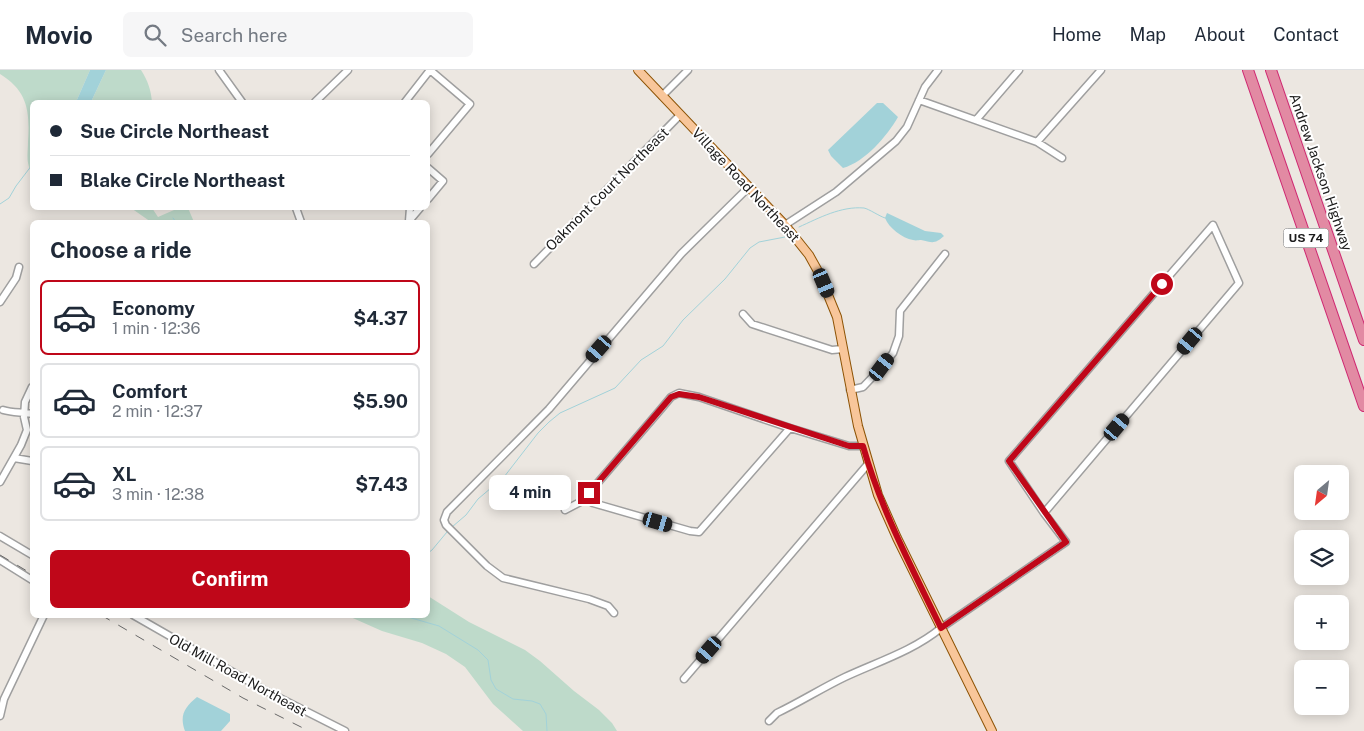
<!DOCTYPE html>
<html lang="en">
<head>
<meta charset="utf-8">
<style>
  body { margin:0; font-family:"Public Sans",sans-serif; background:#f6f6f7; color:#1f2937; height:100vh; display:flex; flex-direction:column; font-size:19px; white-space:nowrap }
  * { box-sizing:border-box; margin:0 }
  p { font-size:16px; color:#747a83 }
  .icon { flex:none; width:28px; height:28px; fill:none; stroke:currentColor; stroke-width:2; stroke-linecap:round; stroke-linejoin:round }
  .map { position:relative; flex:1; overflow:hidden }
  .side { position:absolute; left:30px; top:150px; width:400px; height:398px; display:flex; flex-direction:column; background:#fff; border-radius:8px; box-shadow:0 2px 12px #0003 }
  .side>* { flex:none }
  .top-card { position:absolute; left:30px; top:30px; width:400px; height:110px; border-radius:8px; box-shadow:0 2px 12px #0003; display:grid; align-content:center; height:110px; padding:0 20px; background:#fff }
  .needle { width:32px; rotate:209deg }
  .tools { position:absolute; left:1294px; top:395px; display:grid; gap:10px }
  .tools a { display:grid; place-items:center; width:55px; height:55px; border-radius:8px; background:#fff; box-shadow:0 2px 12px #0003; font-size:25px }
  .end { position:absolute; width:22px; height:22px; margin:-11px; border:6px solid #bf0719; background:#fff; box-shadow:0 0 0 2px #fff }
  .from { border-radius:50% }
  .bubble { position:absolute; height:35px; border-radius:8px; background:#fff; box-shadow:0 2px 12px #0003; font-size:16px; font-weight:700; line-height:35px; text-align:center }
  .car { position:absolute; width:15px; height:30px; margin:-15px -8px; border-radius:6px; box-shadow:0 0 4px 1px #0007; background:linear-gradient(#222 24%,#8ab4d8 0 40%,#222 0 76%,#8ab4d8 0 86%,#222 0) }
  .top-card b { display:flex; align-items:center; gap:18px; height:48px; font-size:19px }
  .top-card b+b { border-top:1px solid #e0e1e3 }
  .top-card i { width:12px; height:12px; background:#1f2937 }
  ul { padding:0; list-style:none }
  li { display:flex; align-items:center; gap:15px; height:75px; margin:0 10px 8px; padding:0 10px; border:2px solid #e0e1e3; border-radius:8px }
  li div { flex:1 }
  li b { display:block; font-size:19px }
  li em { font-style:normal; font-weight:700 }
  li.on { border-color:#bf0719 }
  li>.icon { width:45px; height:45px; stroke-width:1.5 }
  h2 { padding:0 20px; font-size:22px; line-height:60px }
  .cta { display:flex; gap:10px; margin-top:auto; padding:10px 20px }
  .cta a { flex:1; height:58px; border-radius:8px; background:#bf0719; color:#fff; font-size:20px; font-weight:700; line-height:58px; text-align:center }
  header { display:flex; align-items:center; gap:30px; box-sizing:border-box; height:70px; padding:0 25px; background:#fff; border-bottom:1px solid #e0e1e3 }
  header strong { font-size:24px }
  nav { display:flex; gap:28px; margin-inline-start:auto; font-size:18px }
  .search { width:350px; height:45px; background:#f6f6f7; display:flex; align-items:center; gap:12px; box-sizing:border-box; padding:0 18px; border-radius:8px; color:#747a83; font-size:19px }
  .map>svg:first-child { display:block }
  .wetland { fill:#bedaca }
  .water { fill:#a2d2d9 }
  .lines { fill:none; stroke-linecap:round; stroke-linejoin:round }
  .stream { stroke:#a2d2d9; stroke-width:1 }
  .minor-casing { stroke:#9f9f9f; stroke-width:9 }
  .major-casing { stroke:#8d5305; stroke-width:10 }
  .highway-casing { stroke:#cf2972; stroke-width:12 }
  .minor { stroke:#fff; stroke-width:6 }
  .major { stroke:#f8c69a; stroke-width:8 }
  .highway { stroke:#e28aa3; stroke-width:10 }
  .rail { stroke:#696969; stroke-width:1; stroke-dasharray:10 10; stroke-linecap:butt }
  .route { stroke:#bf0719; stroke-width:6 }
  .labels { text-anchor:middle; stroke-width:4; stroke-linejoin:round; paint-order:stroke }
  .shield { fill:#fff; stroke:#5f5f5f; stroke-width:1 }
  .shield-label { font-size:12px; font-weight:bold; fill:#1b1b1b }
  .street-label { font-size:14px; fill:#1b1b1b; stroke:#fff }
</style>
</head>
<body>
<header>
<strong>Movio</strong>
<div class="search"><svg class="icon" aria-label="search" viewBox="0 0 24 24"><circle cx="10" cy="10" r="6"/><path d="M15 15l6 6"/></svg>Search here</div>
<nav><a>Home</a><a>Map</a><a>About</a><a>Contact</a></nav>
</header>
<div class="map">
<svg width="1364" height="661" viewBox="0 0 1364 661">
  <rect width="100%" height="100%" fill="#ece7e1"/>
  <!-- wetland -->
  <path class="wetland" d="M0,0H90L76,32H32V101L30,100C26,90 28,82 28,72C30,42 28,21 0,4Z
    M106,0H141C148,11 151,20 152,32H91Z
    M131,138H152L158,147L174,140L170,138H188L194,152H151Z
    M428,526L469,552L525,580L540,591L574,621L599,640L612,653L617,661H523L493,634L465,597L446,584L422,573L382,561L346,545H428Z"/>
  <!-- water -->
  <path class="water" d="M90,0H106L91,32H76Z
    M877,33H883L898,47C887,66 865,92 843,98L831,86L828,80Z
    M887,143L925,161L941,163L944,166C934,175 932,172 921,170C919,170 916,171 913,170C902,168 889,158 885,148Z
    M197,627L230,644V651L221,661H185C179,645 185,637 197,627Z"/>
  <g class="lines">
    <!-- stream -->
    <path class="stream" d="M0,134L9,128L16,116L32,95
      M173,148L176,152
      M799,157C819,148 841,136 864,138C869,139 879,146 885,148
      M452,457L466,445L478,429L504,407L538,363L549,352L560,343L615,318L641,290L663,276L683,250L725,209L750,178L759,172L785,167
      M428,483L432,480L447,462
      M401,545L439,556L478,580L488,590L491,610L496,619L513,629L532,631L540,634L546,644L547,661"/>
    <defs>
      <path id="minor" d="M219,0L242,32
        M662,26L688,0
        M919,30L1037,72L1062,88
        M315,32L348,0
        M405,32L430,0
        M976,50L1019,0
        M1037,72L1101,0
        M428,84L470,34L430,0
        M428,98L443,111L428,129
        M296,138L301,152
        M409,151L420,138
        M409,151L410,138
        M785,155L836,122L896,71L907,57L925,17L938,0
        M1213,155L1239,213L1044,443L1009,391Z
        M534,194L680,45
        M0,232L16,208L19,197
        M743,244L752,254L832,280L843,279
        M850,320L863,317L882,297L893,283L899,266L900,241L945,184
        M679,323L699,327L790,358L699,462L690,461L593,433L586,429L589,423L661,339L671,327Z
        M3,340C13,343 22,342 32,344
        M790,358L849,376H863
        M14,388L32,391
        M0,412L21,375L27,360L24,347L25,332L32,317
        M565,440L586,429
        M0,466L32,485
        M0,490L32,510
        M614,543L608,536L589,529L503,508L487,496L446,455L444,450L447,442L549,339L681,184L749,117
        M133,545L264,620L345,661
        M684,609L868,394
        M0,646L4,629L44,545
        M769,651L777,643C800,632 822,618 845,607C877,592 913,581 941,558L1066,472L1044,443"/>
      <path id="major" d="M638,0L785,155L809,185L819,203L837,247L858,356L878,425L897,468L992,661"/>
      <path id="highway" d="M1248,0L1364,336
        M1271,0L1364,270"/>
    </defs>
    <!-- minor casing -->
    <use href="#minor" class="minor-casing"/>
    <!-- major casing -->
    <use href="#major" class="major-casing"/>
    <!-- highway casing -->
    <use href="#highway" class="highway-casing"/>
    <!-- minor -->
    <use href="#minor" class="minor"/>
    <!-- major -->
    <use href="#major" class="major"/>
    <!-- highway -->
    <use href="#highway" class="highway"/>
    <!-- rail -->
    <path class="rail" d="M0,485L32,504
      M101,545L243,628L309,661"/>
  </g>
  <g class="lines">
    <!-- route -->
    <path class="route" d="M589,423L671,327L679,324L699,327L849,376H863C881,440 912,498 941,558L1066,472L1009,391L1162,214"/>
  </g>
  <g class="labels">
    <!-- shield labels -->
    <rect class="shield" x="1283.5" y="158.5" width="45" height="19" rx="4"/>
    <g class="shield-label">
      <text x="1306" y="172">US 74</text>
    </g>
    <!-- street labels -->
    <g class="street-label">
      <text transform="translate(1321 102) rotate(71)" y="5">Andrew Jackson Highway</text>
      <text transform="translate(746 115) rotate(47)" y="5">Village Road Northeast</text>
      <text transform="translate(607 119) rotate(-45)" y="5">Oakmont Court Northeast</text>
      <text transform="translate(238 605) rotate(29)" y="5">Old Mill Road Northeast</text>
    </g>
  </g>
</svg>
<div class="tools">
<a><svg class="needle" viewBox="-14 -14 28 28"><path d="M0-13l5 13h-10z" fill="#e53935"/><path d="M0 13l5-13h-10z" fill="#747a83"/></svg></a>
<a><svg class="icon" aria-label="layers" viewBox="0 0 24 24"><path d="M12 4l9 5-9 5-9-5zM3 14l9 5 9-5"/></svg></a>
<a>+</a>
<a>−</a>
</div>
<i class="end from" style="left:1162px;top:214px"></i>
<i class="end" style="left:589px;top:423px"></i>
<div class="bubble" style="left:489px;top:405px;width:82px">4 min</div>
<i class="car" style="left:824px;top:213px;rotate:157deg"></i>
<i class="car" style="left:1190px;top:271px;rotate:220deg"></i>
<i class="car" style="left:599px;top:279px;rotate:221deg"></i>
<i class="car" style="left:882px;top:297px;rotate:37deg"></i>
<i class="car" style="left:1117px;top:357px;rotate:40deg"></i>
<i class="car" style="left:658px;top:452px;rotate:106deg"></i>
<i class="car" style="left:709px;top:580px;rotate:221deg"></i>
<div class="top-card">
<b><i class="from"></i>Sue Circle Northeast</b>
<b><i></i>Blake Circle Northeast</b>
</div>
<section class="side">
<h2>Choose a ride</h2>
<ul>
<li class="on"><svg class="icon" aria-label="car" viewBox="0 0 24 24"><path d="M5 17H2v-5l4-1 3-4h7l3 4 3 1v5h-3M9 17h6M6 11h13"/><circle cx="7" cy="17" r="2"/><circle cx="17" cy="17" r="2"/></svg><div><b>Economy</b><p>1 min · 12:36</p></div><em>$4.37</em></li>
<li><svg class="icon" aria-label="car" viewBox="0 0 24 24"><path d="M5 17H2v-5l4-1 3-4h7l3 4 3 1v5h-3M9 17h6M6 11h13"/><circle cx="7" cy="17" r="2"/><circle cx="17" cy="17" r="2"/></svg><div><b>Comfort</b><p>2 min · 12:37</p></div><em>$5.90</em></li>
<li><svg class="icon" aria-label="car" viewBox="0 0 24 24"><path d="M5 17H2v-5l4-1 3-4h7l3 4 3 1v5h-3M9 17h6M6 11h13"/><circle cx="7" cy="17" r="2"/><circle cx="17" cy="17" r="2"/></svg><div><b>XL</b><p>3 min · 12:38</p></div><em>$7.43</em></li>
</ul>
<div class="cta"><a>Confirm</a></div>
</section>
</div>
</body>
</html>
